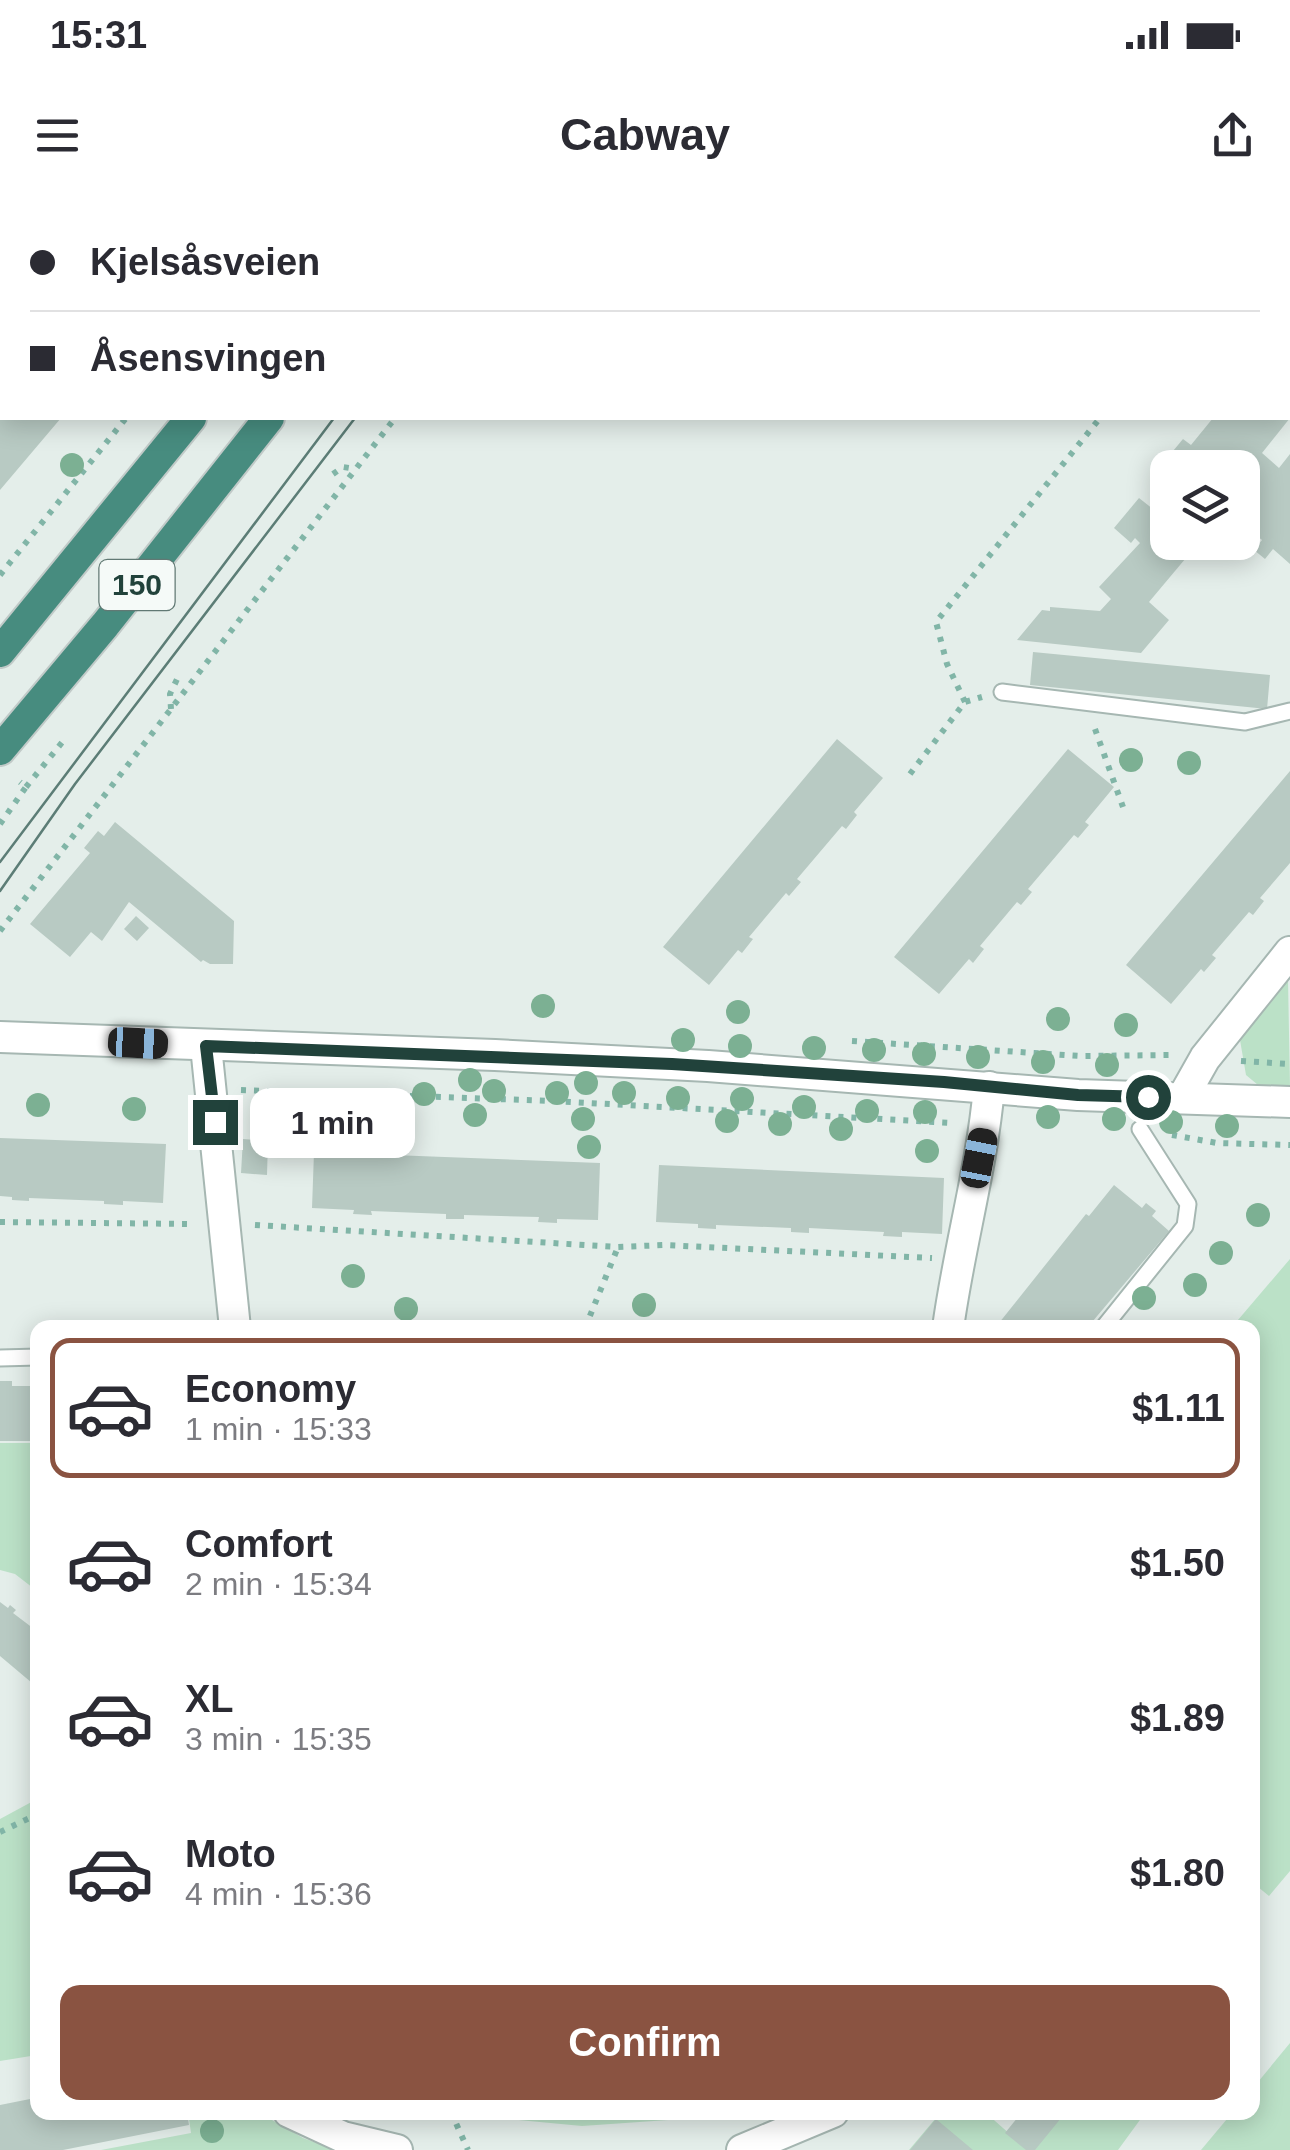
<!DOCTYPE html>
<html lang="en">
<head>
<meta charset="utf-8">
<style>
  body { margin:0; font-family:Helvetica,sans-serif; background:#f7f7f7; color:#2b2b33; height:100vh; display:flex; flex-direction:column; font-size:38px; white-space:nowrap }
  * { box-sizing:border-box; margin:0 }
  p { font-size:32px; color:#7c7c81 }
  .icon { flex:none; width:55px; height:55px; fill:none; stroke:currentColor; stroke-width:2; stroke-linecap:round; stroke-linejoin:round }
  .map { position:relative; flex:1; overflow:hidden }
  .details { position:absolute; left:30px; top:1120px; width:1230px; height:800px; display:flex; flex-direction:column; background:#fff; border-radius:20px; box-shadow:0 5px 25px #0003 }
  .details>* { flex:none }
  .top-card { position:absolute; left:0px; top:0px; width:1290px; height:220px; box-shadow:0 5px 25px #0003; display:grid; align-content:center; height:220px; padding:0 30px; background:#fff }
  .controls { position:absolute; left:1150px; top:250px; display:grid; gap:20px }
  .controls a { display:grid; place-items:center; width:110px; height:110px; border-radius:20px; background:#fff; box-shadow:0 5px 25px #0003; font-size:50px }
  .end { position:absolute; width:45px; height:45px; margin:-22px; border:12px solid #21423b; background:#fff; box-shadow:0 0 0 5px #fff }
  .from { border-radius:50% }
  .bubble { position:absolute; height:70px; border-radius:20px; background:#fff; box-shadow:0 5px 25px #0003; font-size:32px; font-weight:800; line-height:70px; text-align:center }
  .car { position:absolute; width:30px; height:60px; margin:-30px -15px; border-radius:12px; box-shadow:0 0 8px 2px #0007; background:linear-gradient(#222 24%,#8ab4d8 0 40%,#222 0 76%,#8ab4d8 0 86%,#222 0) }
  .top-card b { display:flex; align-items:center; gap:35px; height:95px; font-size:38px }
  .top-card b+b { border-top:2px solid #e1e1e2 }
  .top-card i { width:25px; height:25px; background:#2b2b33 }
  ul { padding:18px 0 0; list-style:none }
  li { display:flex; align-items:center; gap:30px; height:140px; margin:0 20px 15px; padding:0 10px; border:5px solid transparent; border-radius:20px }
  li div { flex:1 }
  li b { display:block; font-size:38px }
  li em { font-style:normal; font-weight:800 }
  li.current { border-color:#8a5341 }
  li>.icon { width:90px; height:90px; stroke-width:1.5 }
  .cta { display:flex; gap:20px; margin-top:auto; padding:20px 30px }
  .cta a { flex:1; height:115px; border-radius:20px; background:#8a5341; color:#fff; font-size:40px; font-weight:800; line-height:115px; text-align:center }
  .status { display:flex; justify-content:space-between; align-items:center; height:70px; padding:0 50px; background:#fff; direction:ltr }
  .status svg { height:28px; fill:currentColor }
  header { display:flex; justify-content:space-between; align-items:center; height:130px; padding:0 30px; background:#fff; font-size:45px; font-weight:800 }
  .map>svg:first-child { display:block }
  .green { fill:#bbe1c7 }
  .building { fill:#b8cac3 }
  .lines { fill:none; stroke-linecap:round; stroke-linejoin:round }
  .service-casing { stroke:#a6b7b2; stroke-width:19 }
  .minor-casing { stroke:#a6b7b2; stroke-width:34 }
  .tertiary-casing { stroke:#a6b7b2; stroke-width:34 }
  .trunk-casing { stroke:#c1cac8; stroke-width:34 }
  .path { stroke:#81b5a7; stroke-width:6; stroke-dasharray:5 8; stroke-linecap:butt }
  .service { stroke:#fff; stroke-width:15 }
  .minor { stroke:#fff; stroke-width:30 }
  .tertiary { stroke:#fff; stroke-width:30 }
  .trunk { stroke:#478c7f; stroke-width:30 }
  .tram { stroke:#5c7d76; stroke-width:2.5 }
  .rail { stroke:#5c7d76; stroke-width:8; stroke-dasharray:20 10; stroke-linecap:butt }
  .tree { fill:#7cb093 }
  .route { stroke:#21423b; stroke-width:12 }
  .labels { text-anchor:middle; stroke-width:10; stroke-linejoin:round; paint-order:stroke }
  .shield { fill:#f5faf8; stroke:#617974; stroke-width:2.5 }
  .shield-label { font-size:30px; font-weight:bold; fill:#21423b }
</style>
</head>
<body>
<div class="status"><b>15:31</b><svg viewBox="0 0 49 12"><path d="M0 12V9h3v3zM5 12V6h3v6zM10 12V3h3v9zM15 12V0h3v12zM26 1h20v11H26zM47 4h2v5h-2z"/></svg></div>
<header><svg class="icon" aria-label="menu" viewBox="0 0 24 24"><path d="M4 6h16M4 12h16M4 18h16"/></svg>Cabway<svg class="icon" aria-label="share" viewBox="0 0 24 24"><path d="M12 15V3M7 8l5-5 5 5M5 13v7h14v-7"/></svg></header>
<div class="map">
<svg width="1290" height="1950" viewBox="0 0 1290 1950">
  <rect width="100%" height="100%" fill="#e4eeea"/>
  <!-- green -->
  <path class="green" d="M1288,779L1290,887L1258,885L1246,875L1240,840L1247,824Z
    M1290,1059V1671L1269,1696L1252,1682V1128L1232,1127Z
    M0,1243H37V1391L15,1374L0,1370Z
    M37,1599V1855L0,1861V1619Z
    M1290,1843V1950H1201L1232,1913L1252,1912L1253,1888Z
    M188,1912L260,1913L303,1938L336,1950H101L191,1933Z
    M941,1912L986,1913L1028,1950H909Z
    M446,1913V1912L722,1913L697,1918L582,1926Z
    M1061,1913H1145L1118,1950H1029Z"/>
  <!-- building -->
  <path class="building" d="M0,218H61L0,290Z
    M1213,218H1290L1262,253L1279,268L1290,254V364L1273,349L1265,359L1254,350L1262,340L1242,324V310L1252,299L1242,291V268H1168V278L1158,269L1183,239L1191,245Z
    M1139,298L1158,313L1168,302V342H1192L1196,346L1149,402L1169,420L1141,453L1017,440L1042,410L1050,411V407L1100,411L1111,399L1099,387L1140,343L1135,338L1131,343L1114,328Z
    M1033,452L1270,475L1267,509L1030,485Z
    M837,539L883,578L854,612L857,615L846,629L842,626L797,679L801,682L789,696L786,693L749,737L753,739L742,753L738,750L709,785L663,747Z
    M1068,549L1114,587L1085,622L1089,625L1078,638L1074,635L1028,689L1032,692L1021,705L1017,702L980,746L984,749L973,763L969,759L939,794L894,757Z
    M1290,571V663L1260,698L1264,701L1253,715L1249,712L1212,755L1216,758L1204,772L1201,769L1171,804L1126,765Z
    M115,622L234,721L233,764H210L203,760L201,762L129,702L102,741L91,732L70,757L30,724L90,653L84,648L98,631L104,636Z
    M136,716L149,728L137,741L124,729Z
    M0,938L166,944L163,1003L123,1001V1005L104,1004V1001L29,998V1001L12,1000V997L0,996Z
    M243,939L268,941L267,975L241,973Z
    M314,952L600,963L598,1020L557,1019V1023L538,1022L539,1017L464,1015V1019H446V1014L371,1011L372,1015L353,1014L354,1010L312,1008Z
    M659,965L944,978L942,1034L902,1032V1037L883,1036L884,1032L809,1028V1033L791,1032V1028L716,1025V1029L698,1028V1024L656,1022Z
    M1114,985L1142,1008L1146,1003L1156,1011L1152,1016L1169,1031L1087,1128H995L1086,1014L1089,1016Z
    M0,1181H12V1186H38V1241H0Z
    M0,1402L8,1408L10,1405L16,1410L13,1413L38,1432V1488L0,1456Z
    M38,1892V1912H187L189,1925L63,1950H0V1905L30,1899V1893Z
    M1022,1912H1066L1035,1950H1026L1005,1933Z
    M936,1919L973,1950H910Z"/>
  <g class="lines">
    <defs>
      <path id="service" d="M838,0L841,2
        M1002,492L1245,522L1290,511
        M1103,1128L1185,1026L1188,1004L1140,929
        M0,1158L38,1157"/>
      <path id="minor" d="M911,2L913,0
        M1288,91L1290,88
        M206,846L235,1128
        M1183,897L1205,858L1290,752
        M948,1128C959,1047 982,968 989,887
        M289,1912L343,1937L397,1950
        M742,1950L833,1912"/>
      <path id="tertiary" d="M0,837L495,855L708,866L1078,895L1290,902"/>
      <path id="trunk" d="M357,2L359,0
        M435,2L436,0
        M0,452L191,218
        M0,550L105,425L269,218"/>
    </defs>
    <!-- service casing -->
    <use href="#service" class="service-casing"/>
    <!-- minor casing -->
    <use href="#minor" class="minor-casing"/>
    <!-- tertiary casing -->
    <use href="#tertiary" class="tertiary-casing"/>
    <!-- trunk casing -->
    <use href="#trunk" class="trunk-casing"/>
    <!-- path -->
    <path class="path" d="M291,2L292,0
      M561,2L562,0
      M1288,172L1290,174
      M1288,179L1290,185
      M333,274L343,267L356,269
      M0,375L126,218
      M965,502L947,464L936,422L1100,218
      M171,509L170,494L180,473
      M1095,529L1123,607
      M910,574L965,502L982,497
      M26,587L64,540
      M0,624L26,587L20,582
      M0,731L395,218
      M852,841L1080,856L1174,855
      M1241,861L1290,864
      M241,890L553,901L953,923
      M1172,935L1217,943L1290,945
      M0,1022L193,1024
      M255,1025L618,1047L664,1045L932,1058
      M585,1128L618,1047
      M0,1632L38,1614
      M451,1912L468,1950"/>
    <!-- service -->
    <use href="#service" class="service"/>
    <!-- minor -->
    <use href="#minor" class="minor"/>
    <!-- tertiary -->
    <use href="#tertiary" class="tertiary"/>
    <!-- trunk -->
    <use href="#trunk" class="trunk"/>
    <!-- tram -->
    <path class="tram" d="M495,2L497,0
      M515,2L517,0
      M0,662L334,218
      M0,691L75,584L355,218"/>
    <!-- rail -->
    <path class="rail" d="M43,2L45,0
      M75,2L77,0
      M0,54L2,51
      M0,100L2,97"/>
  </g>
  <!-- trees -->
  <g class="tree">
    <circle cx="72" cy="265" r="12"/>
    <circle cx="1131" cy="560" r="12"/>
    <circle cx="1189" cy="563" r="12"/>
    <circle cx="543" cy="806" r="12"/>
    <circle cx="738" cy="812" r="12"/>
    <circle cx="1058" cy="819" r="12"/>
    <circle cx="1126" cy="825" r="12"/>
    <circle cx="683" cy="840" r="12"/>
    <circle cx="740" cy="846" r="12"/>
    <circle cx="814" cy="848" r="12"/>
    <circle cx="874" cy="850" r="12"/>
    <circle cx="924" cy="854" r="12"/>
    <circle cx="978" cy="857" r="12"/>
    <circle cx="1043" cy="862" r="12"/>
    <circle cx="1107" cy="865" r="12"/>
    <circle cx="470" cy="880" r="12"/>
    <circle cx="586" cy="883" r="12"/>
    <circle cx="494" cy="891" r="12"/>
    <circle cx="557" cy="893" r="12"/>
    <circle cx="624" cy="893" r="12"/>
    <circle cx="424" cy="894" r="12"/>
    <circle cx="678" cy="898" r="12"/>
    <circle cx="742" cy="899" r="12"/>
    <circle cx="38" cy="905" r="12"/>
    <circle cx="804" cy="907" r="12"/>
    <circle cx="134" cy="909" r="12"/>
    <circle cx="867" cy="911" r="12"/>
    <circle cx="925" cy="912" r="12"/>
    <circle cx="475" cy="915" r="12"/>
    <circle cx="397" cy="917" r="12"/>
    <circle cx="1048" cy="917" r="12"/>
    <circle cx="583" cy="919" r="12"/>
    <circle cx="1114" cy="919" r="12"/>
    <circle cx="727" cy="921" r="12"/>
    <circle cx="1171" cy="922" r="12"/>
    <circle cx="780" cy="924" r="12"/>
    <circle cx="1227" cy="926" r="12"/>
    <circle cx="841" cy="929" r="12"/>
    <circle cx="589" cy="947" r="12"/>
    <circle cx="927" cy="951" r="12"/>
    <circle cx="1258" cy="1015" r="12"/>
    <circle cx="1221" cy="1053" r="12"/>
    <circle cx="353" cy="1076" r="12"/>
    <circle cx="1195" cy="1085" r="12"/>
    <circle cx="1144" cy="1098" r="12"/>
    <circle cx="644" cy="1105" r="12"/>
    <circle cx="406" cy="1109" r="12"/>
    <circle cx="212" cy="1931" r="12"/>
  </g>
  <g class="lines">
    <!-- route -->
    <path class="route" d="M215,922L206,846L672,864L944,882L1078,895L1148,897"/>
  </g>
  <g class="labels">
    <!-- shield labels -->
    <rect class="shield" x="99.5" y="360" width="75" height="50" rx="8"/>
    <g class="shield-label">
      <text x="137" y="395">150</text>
    </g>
  </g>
</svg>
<div class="controls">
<a><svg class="icon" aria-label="layers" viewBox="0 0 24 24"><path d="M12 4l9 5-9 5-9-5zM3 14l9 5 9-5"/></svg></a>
</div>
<i class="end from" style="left:1148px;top:897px"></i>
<i class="end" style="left:215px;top:922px"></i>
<div class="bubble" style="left:250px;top:888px;width:165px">1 min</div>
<i class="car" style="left:138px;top:843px;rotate:93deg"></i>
<i class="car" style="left:979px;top:958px;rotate:11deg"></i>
<div class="top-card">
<b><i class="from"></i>Kjelsåsveien</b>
<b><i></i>Åsensvingen</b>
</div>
<section class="details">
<ul>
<li class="current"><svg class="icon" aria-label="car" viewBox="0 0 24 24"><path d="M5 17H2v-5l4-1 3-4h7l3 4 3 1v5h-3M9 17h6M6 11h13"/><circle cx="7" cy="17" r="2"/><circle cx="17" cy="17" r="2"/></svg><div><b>Economy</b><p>1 min · 15:33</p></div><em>$1.11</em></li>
<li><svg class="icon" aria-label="car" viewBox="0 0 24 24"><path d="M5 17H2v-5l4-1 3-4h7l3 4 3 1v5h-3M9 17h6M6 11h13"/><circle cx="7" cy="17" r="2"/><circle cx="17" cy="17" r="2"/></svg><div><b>Comfort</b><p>2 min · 15:34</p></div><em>$1.50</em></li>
<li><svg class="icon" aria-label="car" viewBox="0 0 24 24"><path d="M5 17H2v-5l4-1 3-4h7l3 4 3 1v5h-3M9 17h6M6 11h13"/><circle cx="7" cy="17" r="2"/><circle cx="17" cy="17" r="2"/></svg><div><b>XL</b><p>3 min · 15:35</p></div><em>$1.89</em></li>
<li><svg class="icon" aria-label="car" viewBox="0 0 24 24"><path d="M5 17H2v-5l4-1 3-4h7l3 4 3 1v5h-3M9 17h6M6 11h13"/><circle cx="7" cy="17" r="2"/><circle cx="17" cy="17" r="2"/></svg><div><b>Moto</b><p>4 min · 15:36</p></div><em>$1.80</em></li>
</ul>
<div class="cta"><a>Confirm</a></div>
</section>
</div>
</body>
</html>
